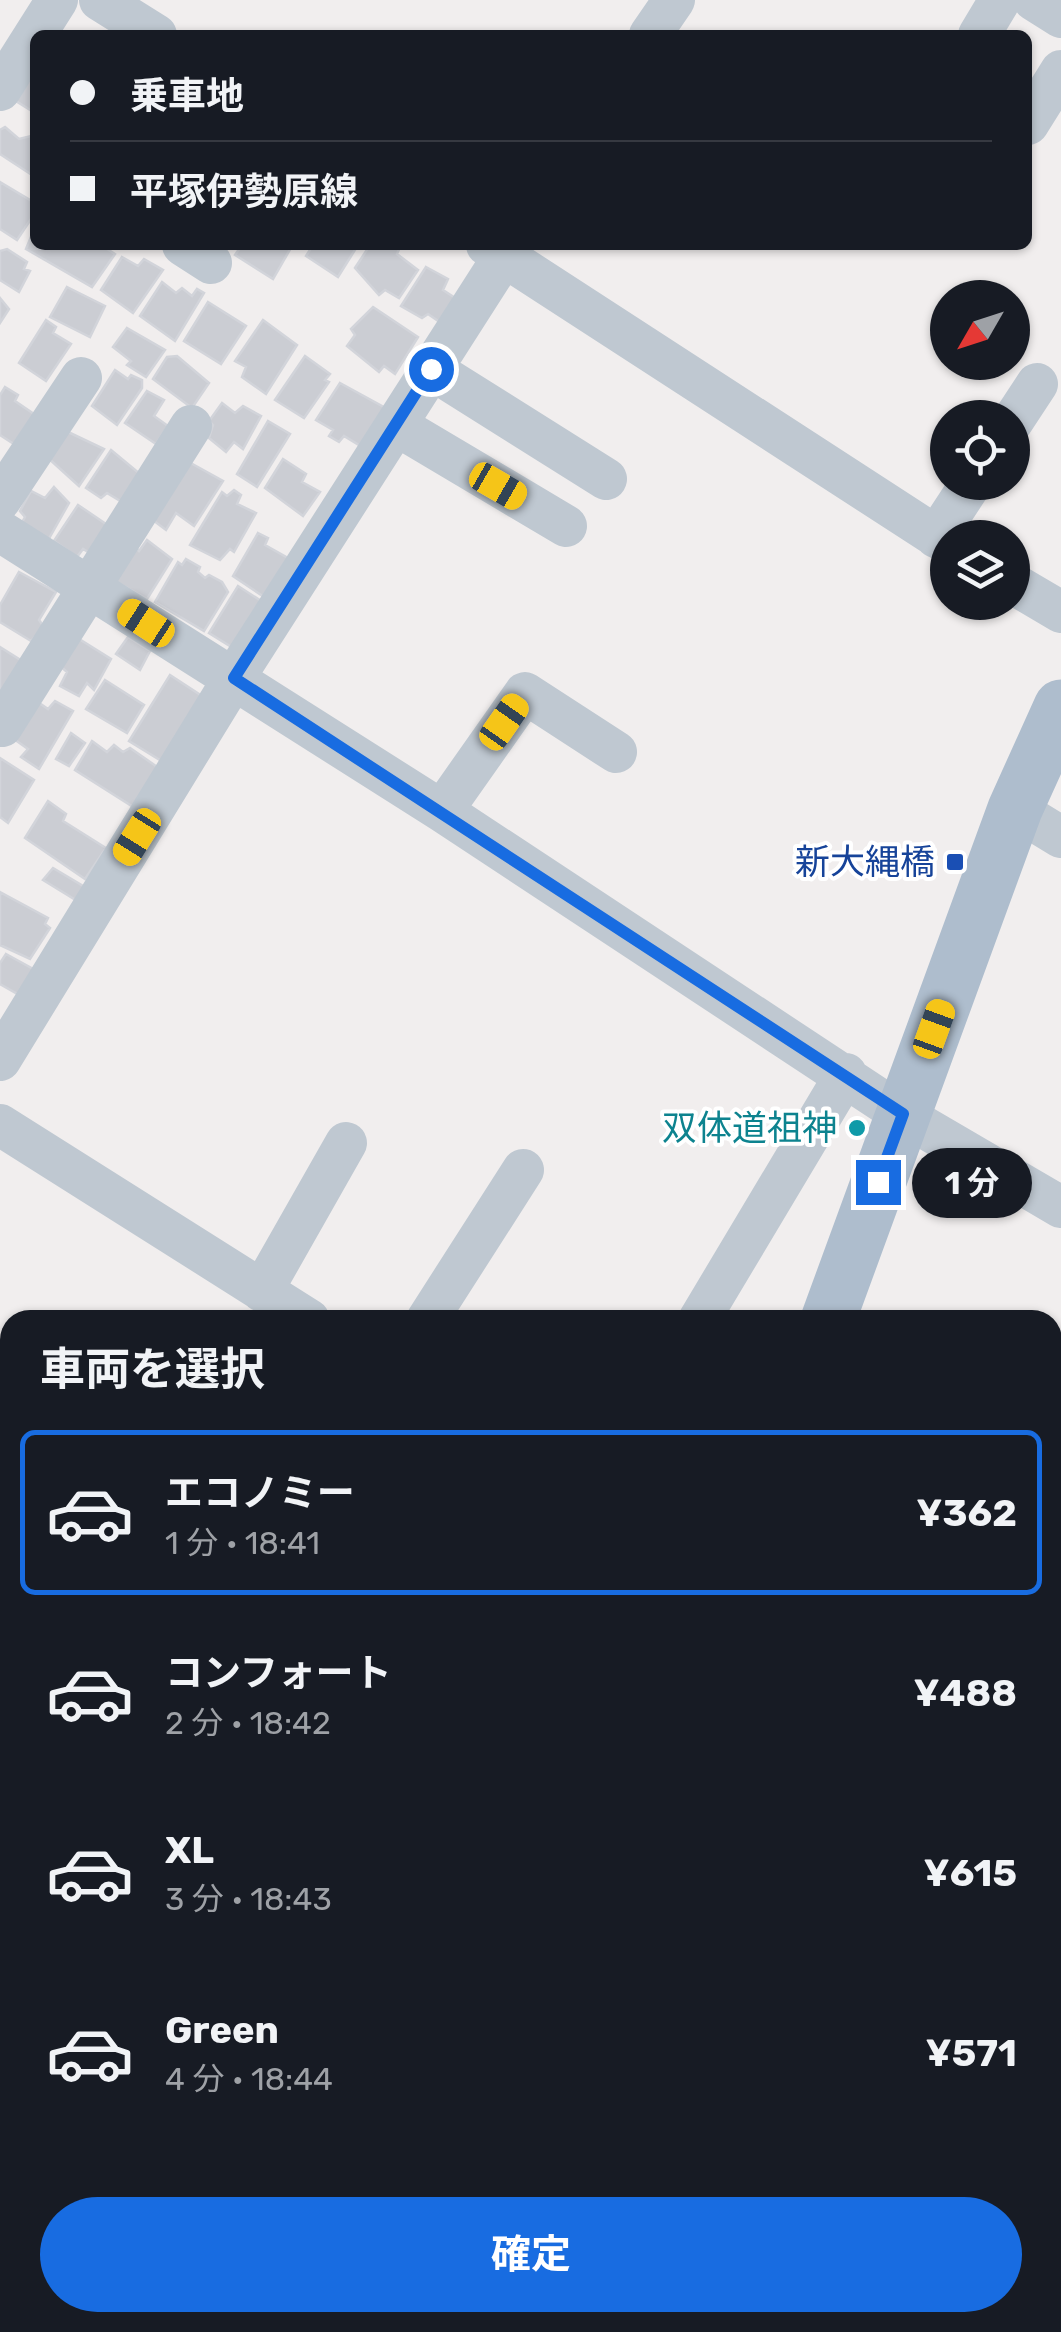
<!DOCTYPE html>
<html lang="ja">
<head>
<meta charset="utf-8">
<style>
  body { margin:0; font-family:Rubik,"Noto Sans JP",sans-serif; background:#242831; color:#f1f3f6; height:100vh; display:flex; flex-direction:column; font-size:38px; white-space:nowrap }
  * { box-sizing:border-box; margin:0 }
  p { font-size:32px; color:#9ea1a6 }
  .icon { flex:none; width:55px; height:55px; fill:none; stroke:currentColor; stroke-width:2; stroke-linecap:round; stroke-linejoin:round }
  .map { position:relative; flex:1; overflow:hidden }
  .panel { position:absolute; left:0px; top:1310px; width:1062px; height:1022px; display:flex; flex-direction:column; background:#171b24; border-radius:30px 30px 0 0; box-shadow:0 2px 8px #0004 }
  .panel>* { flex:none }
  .guide { position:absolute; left:30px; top:30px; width:1002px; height:220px; border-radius:15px; box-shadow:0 2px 8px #0004; display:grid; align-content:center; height:220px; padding:0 40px; background:#171b24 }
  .needle { width:65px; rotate:231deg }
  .fabs { position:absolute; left:930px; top:280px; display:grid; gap:20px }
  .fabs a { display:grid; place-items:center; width:100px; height:100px; border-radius:50%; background:#171b24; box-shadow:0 2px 8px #0004; font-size:50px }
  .end { position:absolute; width:45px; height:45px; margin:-22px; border:12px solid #186ce1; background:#fff; box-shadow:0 0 0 5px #fff }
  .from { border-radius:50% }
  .bubble { position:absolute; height:70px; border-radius:35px; background:#171b24; box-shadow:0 2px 8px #0004; font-size:32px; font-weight:700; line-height:70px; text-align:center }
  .car { position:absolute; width:30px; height:60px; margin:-30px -15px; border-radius:12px; box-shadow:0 0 8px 2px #0007; background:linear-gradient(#f5c518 24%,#345 0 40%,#f5c518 0 76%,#345 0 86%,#f5c518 0) }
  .guide b { display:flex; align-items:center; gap:35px; height:95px; font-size:38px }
  .guide b+b { border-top:2px solid #363941 }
  .guide i { width:25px; height:25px; background:#f1f3f6 }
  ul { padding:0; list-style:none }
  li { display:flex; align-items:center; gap:30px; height:165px; margin:0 20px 15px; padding:0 20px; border:5px solid transparent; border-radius:15px }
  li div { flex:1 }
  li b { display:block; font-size:38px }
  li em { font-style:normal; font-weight:700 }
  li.selected { border-color:#186ce1 }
  li>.icon { width:90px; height:90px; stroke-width:1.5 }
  h2 { padding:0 40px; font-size:45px; line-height:120px }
  .primary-button { display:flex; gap:20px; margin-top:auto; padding:20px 40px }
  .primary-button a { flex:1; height:115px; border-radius:60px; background:#186ce1; color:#fff; font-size:40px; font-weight:700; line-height:115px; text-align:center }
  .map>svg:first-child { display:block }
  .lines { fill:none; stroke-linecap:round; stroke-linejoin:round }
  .river { stroke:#89d6ec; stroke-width:62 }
  .building { fill:#cbcdd3; stroke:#d2d4da; stroke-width:2.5 }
  .minor { stroke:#bfc8d1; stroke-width:42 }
  .major { stroke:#aebdcd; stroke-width:55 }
  .route { stroke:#186ce1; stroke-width:12 }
  .transit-dot { fill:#1a4fb4; stroke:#fff; stroke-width:4 }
  .culture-dot { fill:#0f9aa8; stroke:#fff; stroke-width:4 }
  .labels { text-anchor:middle; stroke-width:8; stroke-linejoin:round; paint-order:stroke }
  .transit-label { font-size:35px; fill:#164399; stroke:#fff; text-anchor:end }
  .culture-label { font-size:35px; fill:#0d838f; stroke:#fff; text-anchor:end }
</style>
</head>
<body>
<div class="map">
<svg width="1061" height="2332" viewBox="0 0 1061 2332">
  <rect width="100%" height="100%" fill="#f1eeee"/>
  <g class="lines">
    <!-- river -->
    <path class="river" d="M0,2216H10
      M1052,2305H1061"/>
  </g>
  <!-- building -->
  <path class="building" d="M30,79L35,84V113L16,101Z
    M5,127L19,139L35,135V177L0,154V130Z
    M0,182L35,203V213L17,240L0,229Z
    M35,227V245H101L115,254L92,287L26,249Z
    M242,245H290L292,246L273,279L235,255Z
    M313,245H358L338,277L306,256Z
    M370,245H401L397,254L418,270L399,298L385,290L379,295L355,268Z
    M7,249L27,262L24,269L30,271L19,292L0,280V251Z
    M122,257L138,266L144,259L163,270L133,313L101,290Z
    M426,267L448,279L443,290L460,301L444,325L428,314L422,318L401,306Z
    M162,282L176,293L182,288L192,296L197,289L204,293L175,341L140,316Z
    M67,287L105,306L90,337L50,317Z
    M0,298L9,309L0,323Z
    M208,302L246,326L221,364L184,341Z
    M373,307L418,337L395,374L384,366L379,372L347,346L355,335L351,329Z
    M46,320L56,327L53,333L71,344L46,381L19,363Z
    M263,320L297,345L266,394L242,377L246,367L235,361Z
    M127,328L165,350L146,377L127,365L131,361L113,347Z
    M177,356L209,383L192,408L153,379L167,357Z
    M305,356L330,374L325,380L329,382L304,418L275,400Z
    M115,370L128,379L131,375L142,380V388L117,425L92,406Z
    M340,383L391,411L367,450L344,436L339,442L329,436L333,430L316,420Z
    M5,387L18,395L15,401L37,416L17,446L0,435V395Z
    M147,391L164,400L154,416L168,426L156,444L125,423Z
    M222,403L235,413L243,406L261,416L243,449L234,442L226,452L209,438L213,425L209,421Z
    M268,421L290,434L257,487L237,474Z
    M66,431L104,449L79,486L47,457Z
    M111,450L140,474L122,502L107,493L101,498L86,488Z
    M283,459L306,474L302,482L320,492L303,516L265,488Z
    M187,461L223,481L194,526L176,513L166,530L154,521Z
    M54,487L69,503L47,542L21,524L25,517L20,511L31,491L45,498Z
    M234,490L241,495L237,504L256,513L234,552L230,549L220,560L190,545L222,492L227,496Z
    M78,505L109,526L90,553L83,549L77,557L54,541Z
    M258,533L268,538L265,545L295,562L270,601L233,576Z
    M147,540L172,559L147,599L115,581L134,546L139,551Z
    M186,559L200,567L198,572L205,578L209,575L222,582L228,592L204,631L155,602L178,562L182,565Z
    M19,572L56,592L39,620L44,627L31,641L0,622V605Z
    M238,586L269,606L238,651L209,633Z
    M76,637L111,659L94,690L87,683L79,696L60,686L67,672L57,663Z
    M128,637L150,651L140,670L116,654Z
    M0,647L22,661L0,695Z
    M170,675L208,700L168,765L129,741Z
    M105,680L144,705L127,733L86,709Z
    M35,700L48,709L55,701L73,711L39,769L21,757L28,749L11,737Z
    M71,733L85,743L69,766L56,759Z
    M92,741L107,752L114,745L123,752L130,748L163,771L138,810L75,770Z
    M0,758L34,780L8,823L0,817Z
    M48,801L66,814L63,821L106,848L85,879L25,838Z
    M53,868L88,889L79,902L43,880Z
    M0,892L48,918L45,924L50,928L30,959L0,945Z
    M6,954L35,970L21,996L0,984V963Z
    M10,1872V1918L0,1911V1878L3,1880Z
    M10,1975V2010L0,2004V1990Z
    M0,2040L10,2045V2069H0Z"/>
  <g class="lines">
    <!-- minor -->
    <path class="minor" d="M100,0L156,35
      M1034,0L1061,17
      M650,35L674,0
      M979,35L1000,0
      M0,90L57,0
      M1028,124L1061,71
      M183,245L211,263
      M487,245L948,544
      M431,369L606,479
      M1012,422L1037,384
      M396,425L566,526
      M0,500L81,378
      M0,531L442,811L903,1115L1061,1207
      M936,537L972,482
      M1012,583L1061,612
      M2,726L191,426
      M1015,809L1061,837
      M442,811L525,693L616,752
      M0,1060L234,678L511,245
      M0,1125L309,1320
      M262,1291L346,1143
      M427,1320L523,1170
      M699,1320L846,1074
      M0,1715L10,1721
      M1052,1782L1061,1787
      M0,2017L10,2023
      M1052,2081L1061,2056
      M0,2107L10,2108
      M1052,2184L1061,2186
      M966,2332L969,2322"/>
    <!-- major -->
    <path class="major" d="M828,1320L1015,809L1061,707
      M462,2332L466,2322"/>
  </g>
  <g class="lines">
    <!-- route -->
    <path class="route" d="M431,369L234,678L903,1114L878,1182"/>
  </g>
  <!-- markers -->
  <rect class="transit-dot" x="945" y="852" width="20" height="20" rx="5"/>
  <circle class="culture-dot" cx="857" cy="1128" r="10"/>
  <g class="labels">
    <!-- transit labels -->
    <g class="transit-label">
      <text x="935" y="874">新大縄橋</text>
    </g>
    <!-- culture labels -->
    <g class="culture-label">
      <text x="837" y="1140">双体道祖神</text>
    </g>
  </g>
</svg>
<div class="fabs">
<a><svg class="needle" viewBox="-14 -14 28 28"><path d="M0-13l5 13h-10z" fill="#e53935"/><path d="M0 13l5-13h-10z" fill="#9ea1a6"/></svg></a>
<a><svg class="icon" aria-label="locate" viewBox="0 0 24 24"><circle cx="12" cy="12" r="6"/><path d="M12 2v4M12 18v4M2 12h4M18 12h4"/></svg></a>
<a><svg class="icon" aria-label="layers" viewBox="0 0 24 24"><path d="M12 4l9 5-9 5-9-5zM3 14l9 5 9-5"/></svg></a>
</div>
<i class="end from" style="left:431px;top:369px"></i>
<i class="end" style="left:878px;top:1182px"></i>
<div class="bubble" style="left:912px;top:1148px;width:120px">1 分</div>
<i class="car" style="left:498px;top:486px;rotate:120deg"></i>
<i class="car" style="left:146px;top:623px;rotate:303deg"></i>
<i class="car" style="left:504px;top:722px;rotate:35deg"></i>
<i class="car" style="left:137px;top:837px;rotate:212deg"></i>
<i class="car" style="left:934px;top:1029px;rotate:20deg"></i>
<div class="guide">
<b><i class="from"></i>乗車地</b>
<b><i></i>平塚伊勢原線</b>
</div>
<section class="panel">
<h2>車両を選択</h2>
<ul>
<li class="selected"><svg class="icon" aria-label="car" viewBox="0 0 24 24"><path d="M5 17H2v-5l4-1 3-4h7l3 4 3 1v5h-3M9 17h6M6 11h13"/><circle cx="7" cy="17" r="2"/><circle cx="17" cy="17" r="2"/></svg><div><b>エコノミー</b><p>1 分 · 18:41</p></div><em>¥362</em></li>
<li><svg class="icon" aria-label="car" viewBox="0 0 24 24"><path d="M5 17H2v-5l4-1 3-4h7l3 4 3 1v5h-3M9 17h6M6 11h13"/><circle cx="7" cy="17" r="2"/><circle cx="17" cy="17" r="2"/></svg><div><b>コンフォート</b><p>2 分 · 18:42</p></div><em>¥488</em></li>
<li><svg class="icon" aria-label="car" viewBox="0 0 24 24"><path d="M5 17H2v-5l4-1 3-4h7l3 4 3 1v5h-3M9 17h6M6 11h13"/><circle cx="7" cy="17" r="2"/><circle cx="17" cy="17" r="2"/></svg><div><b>XL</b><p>3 分 · 18:43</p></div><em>¥615</em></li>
<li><svg class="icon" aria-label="car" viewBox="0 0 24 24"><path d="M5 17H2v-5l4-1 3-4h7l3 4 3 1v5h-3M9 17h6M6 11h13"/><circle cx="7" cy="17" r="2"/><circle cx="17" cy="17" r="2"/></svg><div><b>Green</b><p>4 分 · 18:44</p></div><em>¥571</em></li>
</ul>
<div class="primary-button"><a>確定</a></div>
</section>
</div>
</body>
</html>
